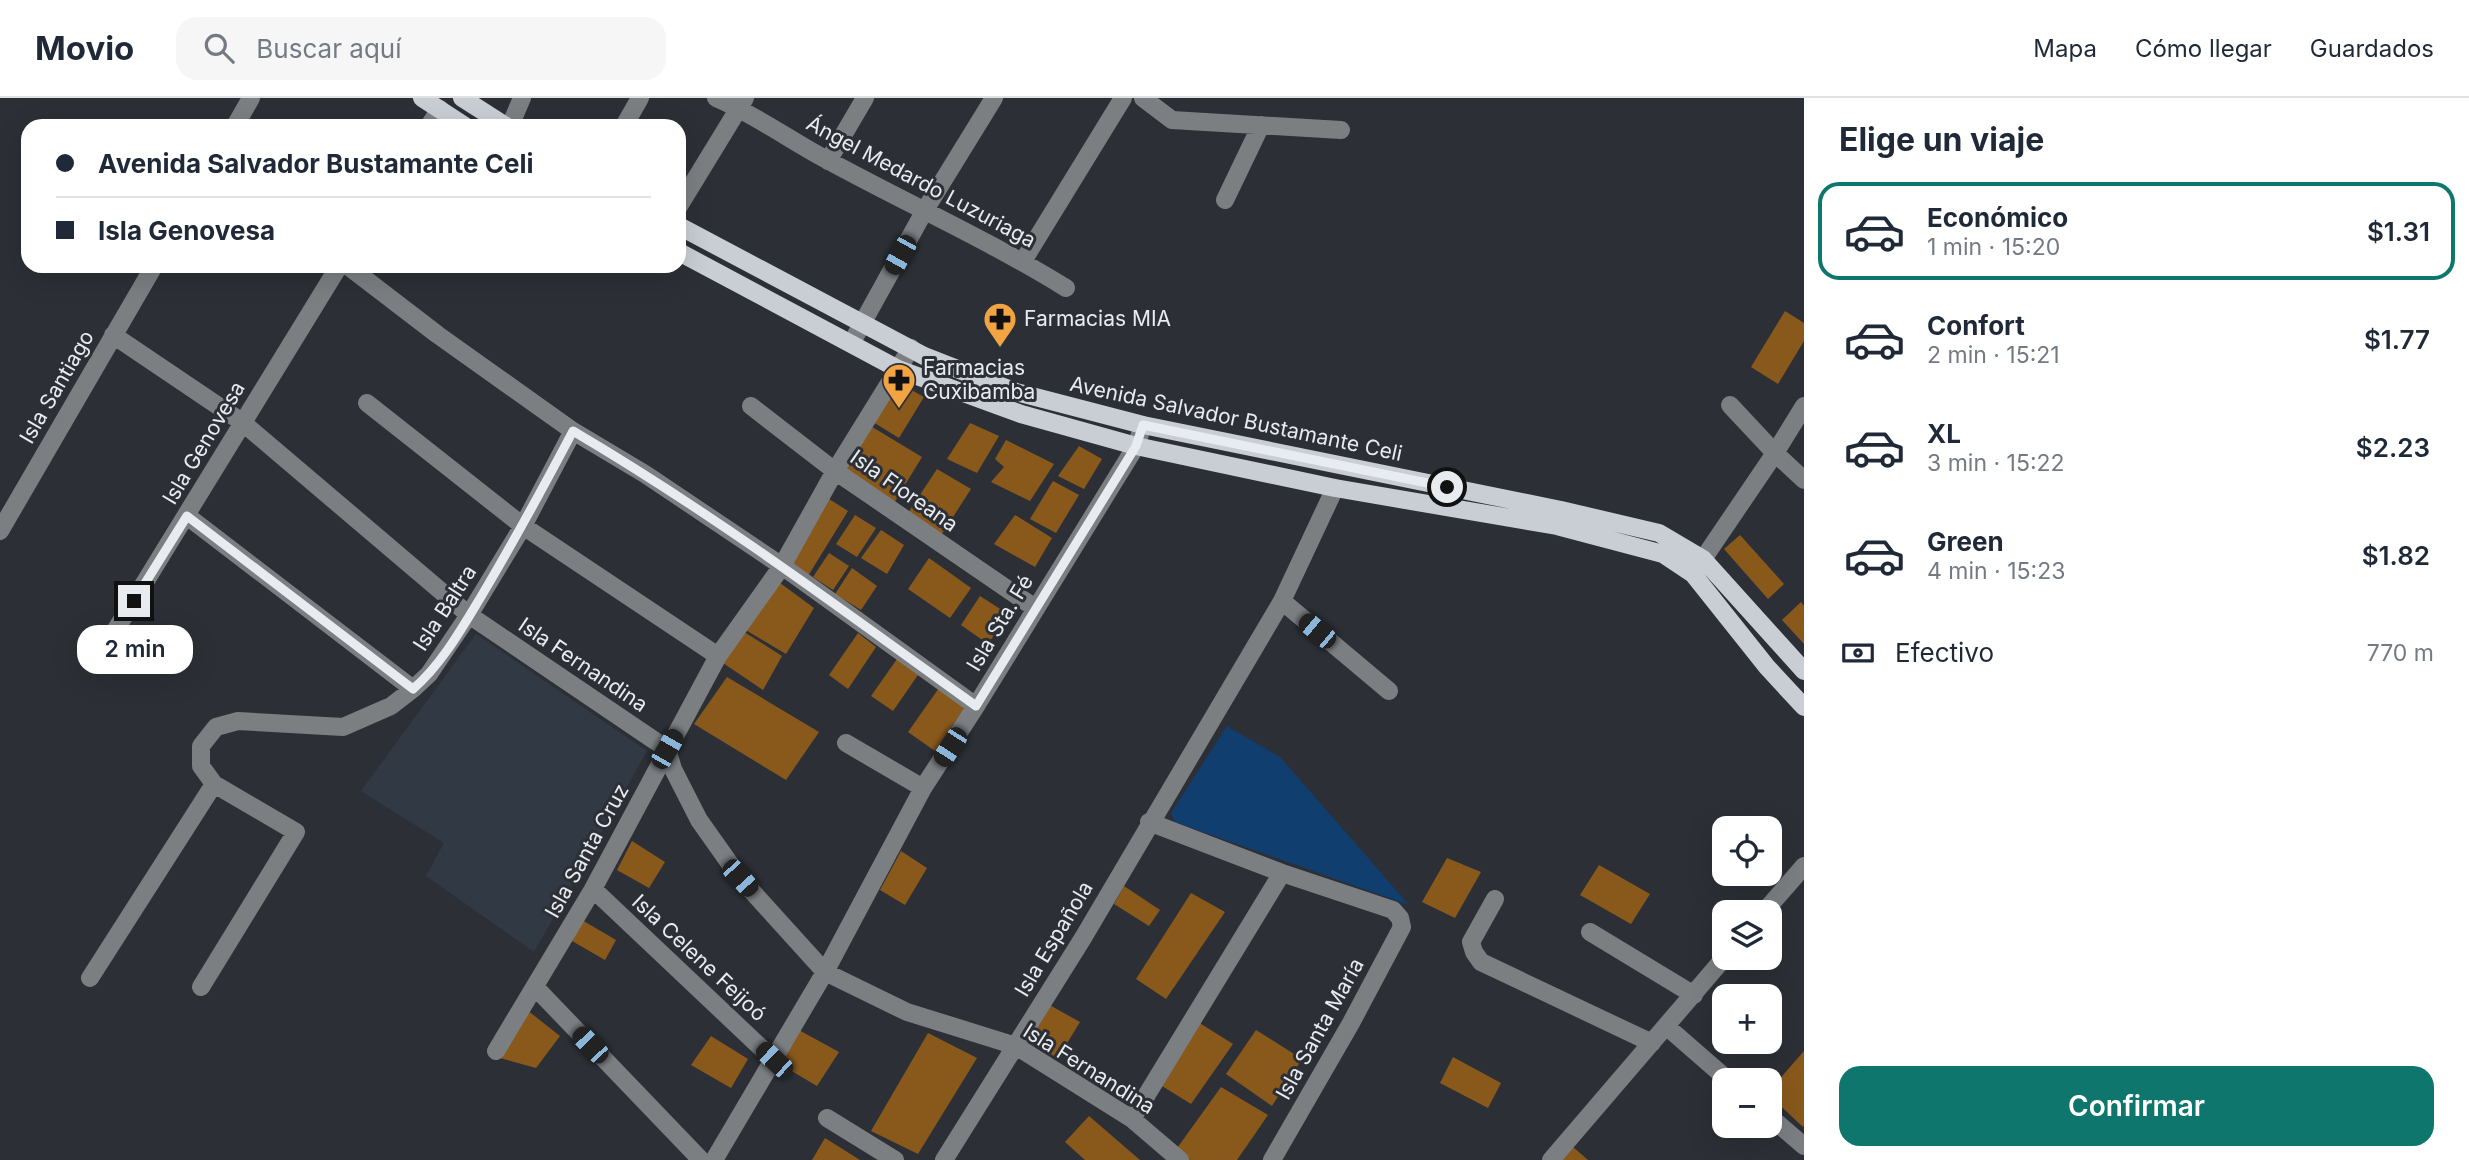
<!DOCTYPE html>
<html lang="es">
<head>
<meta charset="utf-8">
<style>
  body { margin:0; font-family:Inter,sans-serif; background:#f6f6f7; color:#1f2937; height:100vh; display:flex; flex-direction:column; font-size:26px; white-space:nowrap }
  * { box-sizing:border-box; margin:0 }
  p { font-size:23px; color:#747a83 }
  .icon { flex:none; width:38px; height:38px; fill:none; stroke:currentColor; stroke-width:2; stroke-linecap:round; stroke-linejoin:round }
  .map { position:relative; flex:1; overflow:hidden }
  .drawer { display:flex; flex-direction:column; background:#fff; width:665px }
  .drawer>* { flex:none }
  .guide { position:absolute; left:21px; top:21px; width:665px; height:154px; border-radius:21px; box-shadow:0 7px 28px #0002; display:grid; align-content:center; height:154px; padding:0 35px; background:#fff }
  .tools { position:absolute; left:1712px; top:718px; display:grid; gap:14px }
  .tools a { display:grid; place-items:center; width:70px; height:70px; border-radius:14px; background:#fff; box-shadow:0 7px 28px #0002; font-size:35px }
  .end { position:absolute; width:32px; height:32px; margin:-16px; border:9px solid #e8ebef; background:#111; box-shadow:0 0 0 4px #111 }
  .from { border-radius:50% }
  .bubble { position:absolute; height:49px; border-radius:21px; background:#fff; box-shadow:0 7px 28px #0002; font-size:23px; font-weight:600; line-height:49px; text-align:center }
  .car { position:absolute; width:21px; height:42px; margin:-21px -10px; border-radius:9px; box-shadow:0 0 5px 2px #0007; background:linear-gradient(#222 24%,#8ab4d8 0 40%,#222 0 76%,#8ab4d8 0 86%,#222 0) }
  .guide b { display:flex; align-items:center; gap:24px; height:66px; font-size:26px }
  .guide b+b { border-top:2px solid #e0e1e3 }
  .guide i { width:18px; height:18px; background:#1f2937 }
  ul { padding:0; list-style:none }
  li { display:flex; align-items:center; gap:21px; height:98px; margin:0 14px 10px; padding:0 21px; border:4px solid transparent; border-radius:21px }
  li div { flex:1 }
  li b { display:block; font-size:26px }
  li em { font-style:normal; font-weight:600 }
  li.selected { border-color:#0f766e }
  li>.icon { width:63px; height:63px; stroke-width:1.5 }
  h2 { padding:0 35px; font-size:32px; line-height:84px }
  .pay { display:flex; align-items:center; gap:18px; height:77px; padding:0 35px; font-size:26px }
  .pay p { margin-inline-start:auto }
  .button { display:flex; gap:14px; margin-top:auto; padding:14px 35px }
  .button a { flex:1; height:80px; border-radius:21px; background:#0f766e; color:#fff; font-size:28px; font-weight:600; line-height:80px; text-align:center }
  header { display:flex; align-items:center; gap:42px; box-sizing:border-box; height:98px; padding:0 35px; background:#fff; border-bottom:2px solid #e0e1e3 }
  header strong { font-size:33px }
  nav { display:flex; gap:38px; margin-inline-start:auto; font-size:24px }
  .search { width:490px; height:63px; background:#f6f6f7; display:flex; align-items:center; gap:18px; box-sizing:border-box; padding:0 24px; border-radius:21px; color:#747a83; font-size:26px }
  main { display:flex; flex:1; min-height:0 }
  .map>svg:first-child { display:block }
  .built { fill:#313a44 }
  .green { fill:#0f3e6f }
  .building { fill:#89591c }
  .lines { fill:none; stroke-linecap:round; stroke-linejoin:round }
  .minor { stroke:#7c7f82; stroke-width:18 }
  .major { stroke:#c9ced4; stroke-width:18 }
  .route { stroke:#e8ebef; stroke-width:9 }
  .labels { text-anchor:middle; stroke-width:6; stroke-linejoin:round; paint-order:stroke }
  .street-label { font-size:21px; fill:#e8ebef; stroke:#2c3036 }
  .poi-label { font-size:21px; fill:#e8ebef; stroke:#2c3036; text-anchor:start }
</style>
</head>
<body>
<header>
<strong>Movio</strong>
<div class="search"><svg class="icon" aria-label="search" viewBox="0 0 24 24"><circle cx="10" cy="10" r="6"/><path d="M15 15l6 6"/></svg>Buscar aquí</div>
<nav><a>Mapa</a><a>Cómo llegar</a><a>Guardados</a></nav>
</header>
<main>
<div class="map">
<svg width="1804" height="1062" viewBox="0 0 1804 1062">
  <rect width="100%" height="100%" fill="#2c3036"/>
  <!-- built -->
  <path class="built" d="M476,536L647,653L534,854L426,778L444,745L361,693Z"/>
  <!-- green -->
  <path class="green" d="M1227,628L1280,659L1409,807L1175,724L1171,715Z"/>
  <!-- building -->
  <path class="building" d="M1785,213L1804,225V243L1778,286L1751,269Z
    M899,285L924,299L899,340L873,324Z
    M970,325L999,338L977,375L947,361Z
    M869,327L922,359L894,405L844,371Z
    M1006,342L1054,366L1030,403L991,384L1004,369L995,361Z
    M1079,348L1102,361L1084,391L1058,378Z
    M937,371L971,391L942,436L908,415Z
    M1053,383L1079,397L1056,435L1030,421Z
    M826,399L848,413L808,478L787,467Z
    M855,417L876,430L857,459L836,446Z
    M1015,417L1052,440L1035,469L994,446Z
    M881,432L904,447L887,476L861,460Z
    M1740,437L1784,486L1768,501L1724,451Z
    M829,455L849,468L833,492L813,479Z
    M929,460L971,490L950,520L908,491Z
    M852,470L877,488L861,512L835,496Z
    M776,482L814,510L786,556L744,531Z
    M980,498L1008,516L988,546L961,527Z
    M1801,504L1804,508V546L1782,522Z
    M741,532L782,558L763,592L723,565Z
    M858,535L876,549L848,591L829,577Z
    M897,561L918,577L893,613L871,598Z
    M727,579L819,634L786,682L694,626Z
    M939,590L965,609L935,653L908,634Z
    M632,743L665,764L649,790L617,772Z
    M901,753L927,770L905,807L880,792Z
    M1447,760L1481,774L1455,820L1422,804Z
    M1599,767L1650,796L1631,826L1580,797Z
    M1124,788L1160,812L1149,828L1114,806Z
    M1191,795L1225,814L1166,901L1136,881Z
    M582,822L616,842L605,862L572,843Z
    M1046,905L1080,924L1058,960L1025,943Z
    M527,912L560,938L536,970L500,960Z
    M1198,924L1233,946L1191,1006L1162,988Z
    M797,931L839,954L817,988L778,965Z
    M1256,932L1302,961L1272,1008L1226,976Z
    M928,935L977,960L918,1056L871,1033Z
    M711,938L748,961L731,990L691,967Z
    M1804,953V1027L1803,1029L1769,997V993Z
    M1453,959L1501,985L1488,1010L1440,985Z
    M1221,989L1268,1017L1237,1062H1188L1175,1053Z
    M1089,1018L1140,1062H1085L1065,1044Z
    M825,1040L860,1062H812Z
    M1573,1049L1588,1062H1562Z"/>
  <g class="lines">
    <!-- minor -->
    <path class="minor" d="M716,0C756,17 791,43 829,63C908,106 990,143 1066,190
      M1143,0L1172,22L1341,32
      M235,28L251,0
      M429,28L440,11
      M510,28L522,0
      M624,28L640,0
      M828,63L865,0
      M1225,102L1261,27
      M679,108L745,0
      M1023,163L1123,0
      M348,168L438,237L573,333L645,376L782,468L976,608
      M113,237L242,324L469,517L667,651L673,671L699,722L740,780L825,874L907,914L1016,948L1132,1021L1180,1062
      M852,244L925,112L994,0
      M367,305L523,428L718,558
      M1730,307L1775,355L1804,308
      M751,308L835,373L1035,510
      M187,418L413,591
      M0,433L154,168
      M1695,473L1775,355L1804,382
      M1282,503L1389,593
      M107,546L339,168
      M846,645L923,690
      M1149,724L1282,775L1393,812L1400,820L1402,829L1351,925L1272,1062
      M593,791L774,962
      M1495,801L1471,844L1474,854L1481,864L1652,945
      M1764,814L1804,768
      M1590,834L1694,897
      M90,880L214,686
      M201,889L296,734L214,686L201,668V648L216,629L238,623L343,629L391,608L413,591L429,576L469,517L523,428L573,333
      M535,889L701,1062
      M1666,928L1728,982
      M496,953L593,791L718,558L782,468L835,373L911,250
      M1769,1018L1804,1048
      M827,1020L895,1062
      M1132,1021L1282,775
      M714,1062L825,874L923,690L976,608L1136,348L1143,327
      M944,1062L1083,840L1282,503L1335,390
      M1551,1062L1725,859"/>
    <!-- major -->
    <path class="major" d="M422,0L465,28
      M462,0L506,28
      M679,128L924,258L1016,294L1143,327L1561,412L1659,435L1703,461L1804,573
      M679,154L898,271L1021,316L1136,348L1335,390L1557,428L1663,456L1693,476L1767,569L1804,609"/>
  </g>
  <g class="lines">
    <!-- route -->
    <path class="route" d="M134,503L187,418L413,591C442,566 462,530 482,497C514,443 544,388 573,333C714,416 844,513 976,608L1136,348L1143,327L1447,389"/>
  </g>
  <!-- icons -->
  <defs>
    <symbol id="pharmacy-pin" viewBox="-11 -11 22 30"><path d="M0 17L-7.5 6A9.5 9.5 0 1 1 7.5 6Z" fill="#f3a442" stroke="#2c3036"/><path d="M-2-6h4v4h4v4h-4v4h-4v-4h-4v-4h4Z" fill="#111"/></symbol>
  </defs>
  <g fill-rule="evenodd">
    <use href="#pharmacy-pin" x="981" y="202" width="38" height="52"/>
    <use href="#pharmacy-pin" x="880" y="263" width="38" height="52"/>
  </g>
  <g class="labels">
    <!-- street labels -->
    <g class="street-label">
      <text transform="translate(921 84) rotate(28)" y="7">Ángel Medardo Luzuriaga</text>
      <text transform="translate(57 289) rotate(-60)" y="7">Isla Santiago</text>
      <text transform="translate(1236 321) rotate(12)" y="7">Avenida Salvador Bustamante Celi</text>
      <text transform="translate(204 345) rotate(-59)" y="7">Isla Genovesa</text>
      <text transform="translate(904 393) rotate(35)" y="7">Isla Floreana</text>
      <text transform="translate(445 510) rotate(-57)" y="7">Isla Baltra</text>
      <text transform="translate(1000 525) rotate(-59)" y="7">Isla Sta. Fé</text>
      <text transform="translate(583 567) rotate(34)" y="7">Isla Fernandina</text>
      <text transform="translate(587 753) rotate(-61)" y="7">Isla Santa Cruz</text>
      <text transform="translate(1054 841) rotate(-59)" y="7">Isla Española</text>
      <text transform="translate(699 860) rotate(43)" y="7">Isla Celene Feijoó</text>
      <text transform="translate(1320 931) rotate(-61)" y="7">Isla Santa María</text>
      <text transform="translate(1089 971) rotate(32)" y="7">Isla Fernandina</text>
    </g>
    <!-- poi labels -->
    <g class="poi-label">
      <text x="1024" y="228">Farmacias MIA</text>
      <text x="923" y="277">Farmacias<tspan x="923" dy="24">Cuxibamba</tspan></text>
    </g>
  </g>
</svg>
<div class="tools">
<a><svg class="icon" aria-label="locate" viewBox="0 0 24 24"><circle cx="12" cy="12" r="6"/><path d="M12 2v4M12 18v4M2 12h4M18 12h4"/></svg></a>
<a><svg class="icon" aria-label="layers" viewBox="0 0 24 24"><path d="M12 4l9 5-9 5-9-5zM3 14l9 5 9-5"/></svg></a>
<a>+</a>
<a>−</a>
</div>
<i class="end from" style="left:1447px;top:389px"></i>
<i class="end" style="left:134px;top:503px"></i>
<div class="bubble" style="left:77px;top:527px;width:116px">2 min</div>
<i class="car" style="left:900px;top:157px;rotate:209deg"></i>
<i class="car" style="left:1317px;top:533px;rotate:310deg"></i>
<i class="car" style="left:950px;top:649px;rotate:213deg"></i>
<i class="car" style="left:667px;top:651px;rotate:30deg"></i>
<i class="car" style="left:740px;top:780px;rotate:138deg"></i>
<i class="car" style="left:590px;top:947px;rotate:316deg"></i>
<i class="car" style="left:774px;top:962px;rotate:313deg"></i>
<div class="guide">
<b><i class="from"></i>Avenida Salvador Bustamante Celi</b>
<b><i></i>Isla Genovesa</b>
</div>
</div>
<section class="drawer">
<h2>Elige un viaje</h2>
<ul>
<li class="selected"><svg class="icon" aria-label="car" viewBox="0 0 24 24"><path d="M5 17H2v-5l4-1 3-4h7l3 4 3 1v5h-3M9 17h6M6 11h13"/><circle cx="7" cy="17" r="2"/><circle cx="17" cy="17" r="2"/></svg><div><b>Económico</b><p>1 min · 15:20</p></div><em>$1.31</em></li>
<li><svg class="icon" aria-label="car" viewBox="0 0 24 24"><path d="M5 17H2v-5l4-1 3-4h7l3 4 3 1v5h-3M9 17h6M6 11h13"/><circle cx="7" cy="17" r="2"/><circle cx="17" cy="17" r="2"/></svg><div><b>Confort</b><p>2 min · 15:21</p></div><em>$1.77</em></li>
<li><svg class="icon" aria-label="car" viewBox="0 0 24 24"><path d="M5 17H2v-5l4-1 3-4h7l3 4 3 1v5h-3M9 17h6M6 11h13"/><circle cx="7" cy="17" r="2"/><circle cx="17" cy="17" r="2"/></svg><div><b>XL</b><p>3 min · 15:22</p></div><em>$2.23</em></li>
<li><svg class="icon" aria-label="car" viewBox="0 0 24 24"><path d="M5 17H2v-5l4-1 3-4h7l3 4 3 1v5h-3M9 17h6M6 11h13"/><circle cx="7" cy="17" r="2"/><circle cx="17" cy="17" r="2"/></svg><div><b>Green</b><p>4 min · 15:23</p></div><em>$1.82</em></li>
</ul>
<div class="pay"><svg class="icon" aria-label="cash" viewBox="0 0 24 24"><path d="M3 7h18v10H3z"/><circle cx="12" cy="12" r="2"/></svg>Efectivo<p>770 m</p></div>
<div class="button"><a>Confirmar</a></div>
</section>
</main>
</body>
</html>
